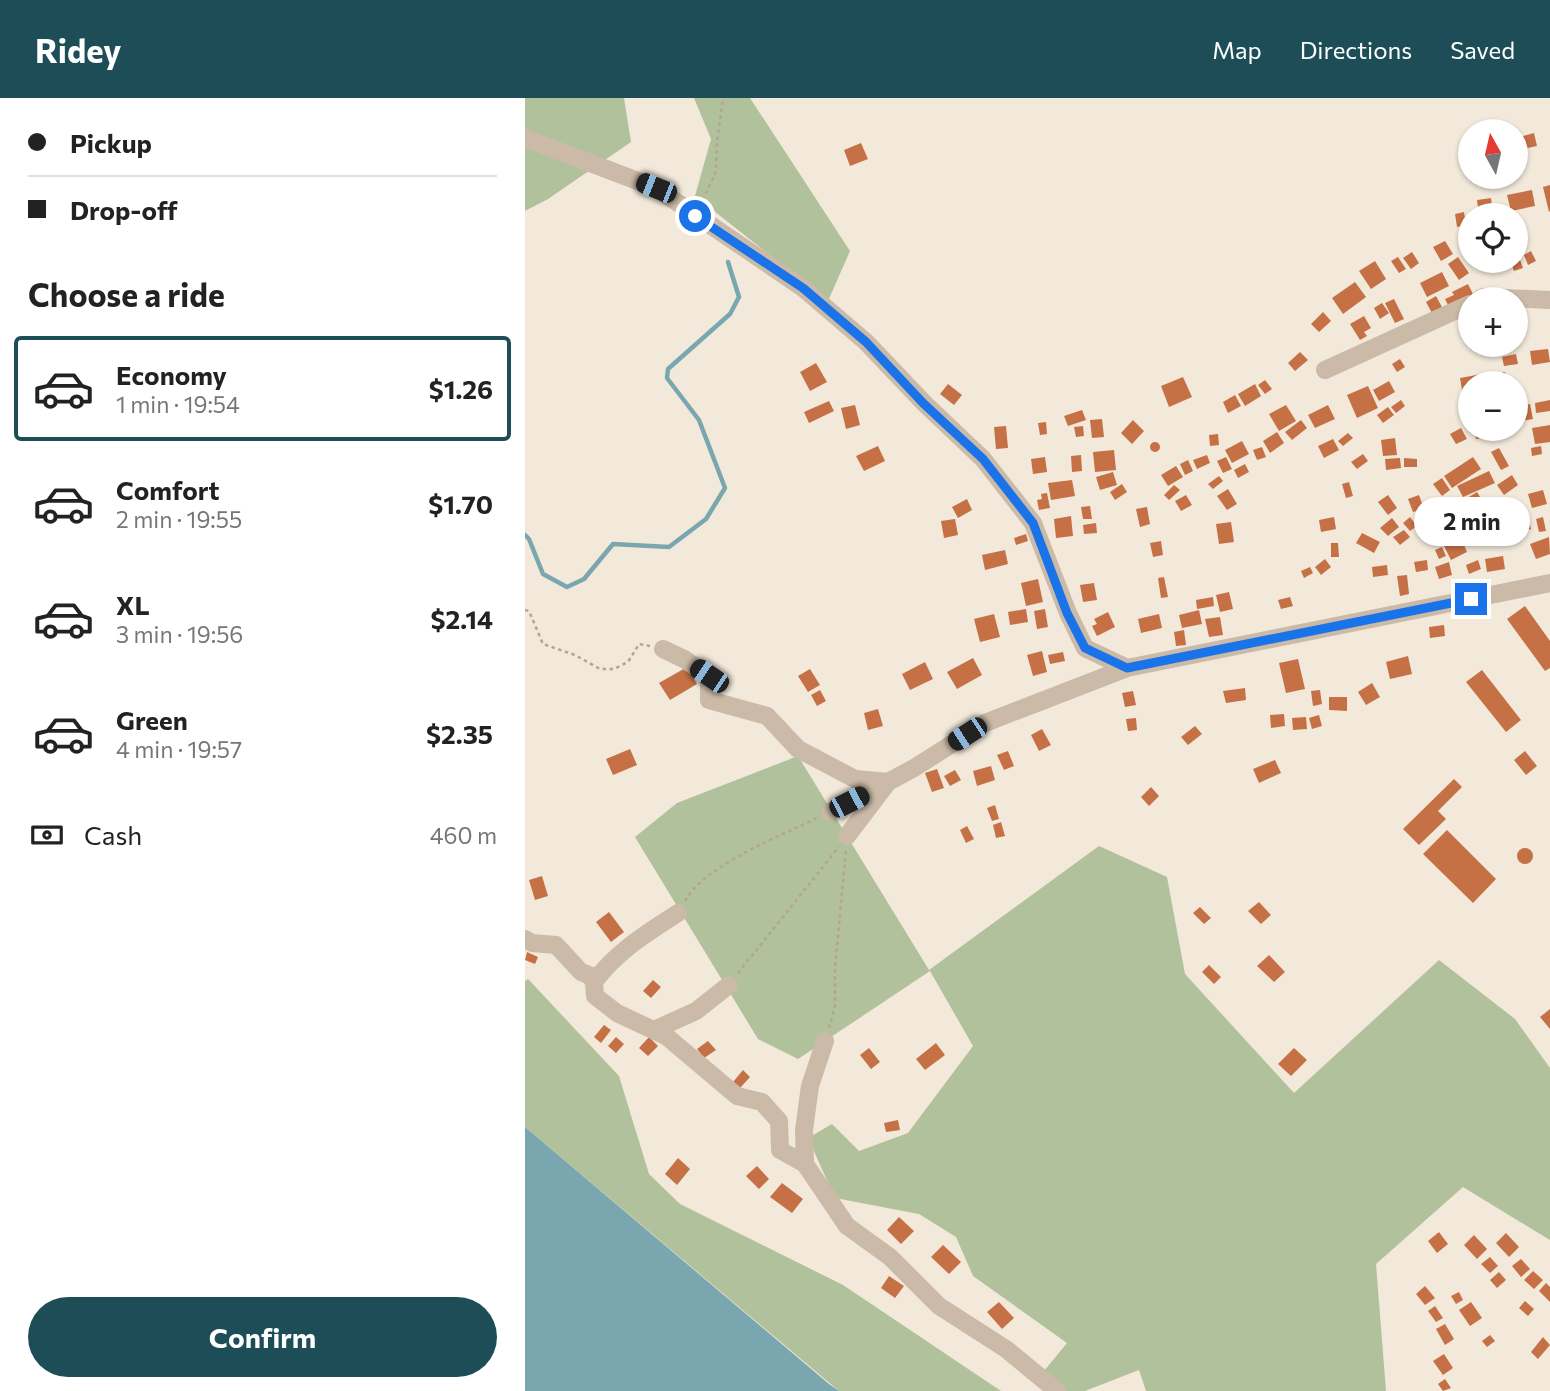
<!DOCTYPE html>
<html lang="en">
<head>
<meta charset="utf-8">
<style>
  body { margin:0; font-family:Commissioner,sans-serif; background:#f6f6f6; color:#222; height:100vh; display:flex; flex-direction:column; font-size:26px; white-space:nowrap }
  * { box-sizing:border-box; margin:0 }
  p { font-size:23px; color:#767676 }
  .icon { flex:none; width:38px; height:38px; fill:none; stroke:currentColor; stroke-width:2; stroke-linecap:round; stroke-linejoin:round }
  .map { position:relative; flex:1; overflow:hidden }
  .panel { display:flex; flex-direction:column; background:#fff; width:525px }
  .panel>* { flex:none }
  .guide { display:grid; align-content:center; height:154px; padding:0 28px; background:#fff }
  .needle { width:46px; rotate:352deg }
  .controls { position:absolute; left:933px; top:21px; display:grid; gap:14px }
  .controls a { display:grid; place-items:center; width:70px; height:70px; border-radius:50%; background:#fff; box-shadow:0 2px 5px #0004; font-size:35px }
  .end { position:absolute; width:32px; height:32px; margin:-16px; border:9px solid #1a73e8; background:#fff; box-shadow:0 0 0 4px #fff }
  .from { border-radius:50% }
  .bubble { position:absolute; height:49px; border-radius:24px; background:#fff; box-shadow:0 2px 5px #0004; font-size:23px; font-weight:700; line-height:49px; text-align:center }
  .car { position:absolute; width:21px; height:42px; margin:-21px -10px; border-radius:9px; box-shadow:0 0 5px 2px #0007; background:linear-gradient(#222 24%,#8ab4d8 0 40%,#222 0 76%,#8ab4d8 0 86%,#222 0) }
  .guide b { display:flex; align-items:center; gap:24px; height:66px; font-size:26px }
  .guide b+b { border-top:2px solid #e0e0e0 }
  .guide i { width:18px; height:18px; background:#222 }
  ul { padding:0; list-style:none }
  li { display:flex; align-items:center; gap:21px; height:105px; margin:0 14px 10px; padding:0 14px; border:4px solid transparent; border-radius:7px }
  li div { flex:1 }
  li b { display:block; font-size:26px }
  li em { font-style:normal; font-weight:700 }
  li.current { border-color:#1d4e57 }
  li>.icon { width:63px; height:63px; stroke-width:1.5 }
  h2 { padding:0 28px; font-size:32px; line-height:84px }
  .pay { display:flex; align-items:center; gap:18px; height:77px; padding:0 28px; font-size:26px }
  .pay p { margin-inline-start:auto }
  .primary-button { display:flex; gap:14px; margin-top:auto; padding:14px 28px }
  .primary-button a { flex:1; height:80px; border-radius:42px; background:#1d4e57; color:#fff; font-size:28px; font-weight:700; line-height:80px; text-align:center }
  header { display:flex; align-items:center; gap:42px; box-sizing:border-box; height:98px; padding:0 35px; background:#1d4e57; color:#fff }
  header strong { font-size:33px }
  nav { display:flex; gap:38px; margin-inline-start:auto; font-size:24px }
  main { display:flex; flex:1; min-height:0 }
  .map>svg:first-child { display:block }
  .green { fill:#b0c19b }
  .water { fill:#7aa7af }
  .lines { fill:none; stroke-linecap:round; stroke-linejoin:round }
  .stream { stroke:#7aa7af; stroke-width:4.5 }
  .building { fill:#c67045 }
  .path { stroke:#b5a491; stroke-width:2.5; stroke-dasharray:3.5 3.5; stroke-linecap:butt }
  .minor { stroke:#cabaa7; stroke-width:18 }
  .route { stroke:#1a73e8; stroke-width:9 }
</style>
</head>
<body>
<header>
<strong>Ridey</strong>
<nav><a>Map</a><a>Directions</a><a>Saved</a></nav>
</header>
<main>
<section class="panel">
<div class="guide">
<b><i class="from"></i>Pickup</b>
<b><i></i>Drop-off</b>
</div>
<h2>Choose a ride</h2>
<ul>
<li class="current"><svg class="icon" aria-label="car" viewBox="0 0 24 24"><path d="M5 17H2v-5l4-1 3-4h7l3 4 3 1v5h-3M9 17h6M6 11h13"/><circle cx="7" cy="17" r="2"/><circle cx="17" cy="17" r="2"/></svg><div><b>Economy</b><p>1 min · 19:54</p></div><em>$1.26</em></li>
<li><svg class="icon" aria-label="car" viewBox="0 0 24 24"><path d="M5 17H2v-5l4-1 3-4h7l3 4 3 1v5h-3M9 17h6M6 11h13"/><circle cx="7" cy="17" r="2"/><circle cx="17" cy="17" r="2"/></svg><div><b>Comfort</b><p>2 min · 19:55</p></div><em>$1.70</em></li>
<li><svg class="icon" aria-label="car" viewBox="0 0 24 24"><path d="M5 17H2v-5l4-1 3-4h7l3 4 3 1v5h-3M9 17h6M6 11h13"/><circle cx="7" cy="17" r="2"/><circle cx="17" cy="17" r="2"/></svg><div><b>XL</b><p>3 min · 19:56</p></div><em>$2.14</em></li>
<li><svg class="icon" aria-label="car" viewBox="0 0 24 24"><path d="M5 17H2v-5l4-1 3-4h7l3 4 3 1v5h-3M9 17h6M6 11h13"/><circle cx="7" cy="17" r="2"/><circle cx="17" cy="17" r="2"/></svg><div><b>Green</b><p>4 min · 19:57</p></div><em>$2.35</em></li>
</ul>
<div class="pay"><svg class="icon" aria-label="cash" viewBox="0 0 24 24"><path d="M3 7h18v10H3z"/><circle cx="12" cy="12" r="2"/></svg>Cash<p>460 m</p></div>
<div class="primary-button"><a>Confirm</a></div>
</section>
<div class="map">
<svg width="1025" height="1293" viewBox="0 0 1025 1293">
  <rect width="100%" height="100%" fill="#f2e9db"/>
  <!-- green -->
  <path class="green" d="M0,0H99L106,44L23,101L0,113Z
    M169,0H225L325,153L303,203L170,98L186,41Z
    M273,658L404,872L574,748L642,779L660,876L769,995L914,862L990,921L1025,970V1142L938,1089L851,1166L861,1293H621L614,1272L560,1293H540L519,1273L542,1245L448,1178L431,1139L394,1116L310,1100L283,1040L307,1026L334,1053L383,1035L448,948L405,873L273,961L233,941L110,739L152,705Z
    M3,881L94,978L124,1076L155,1106L318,1187L476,1293H314L0,1029V883Z"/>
  <!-- water -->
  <path class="water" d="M0,1029L304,1286L314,1293H0Z"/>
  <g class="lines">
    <!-- stream -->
    <path class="stream" d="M0,437L4,441L18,476L42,489L59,481L88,446L144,449L181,421L200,390L174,322L142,280L143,271L205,216L214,199L203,164"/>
  </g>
  <!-- building -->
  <path class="building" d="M1009,35L1012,48L993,52L991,40Z
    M336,45L343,61L325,68L319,52Z
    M1025,87V113L1024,114L1018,89Z
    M1007,92L1010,108L986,113L982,97Z
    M966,100L967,109L953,110L952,102Z
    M939,114L941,127L932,129L930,116Z
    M920,143L928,156L916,163L908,149Z
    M991,151L998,170L989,173L985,163H990Z
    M1006,153L1011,163L1003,167L999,157Z
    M887,154L894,165L886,171L878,160Z
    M873,159L881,171L874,175L866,163Z
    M933,159L944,175L934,182L923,166Z
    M850,163L861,181L846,191L834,173Z
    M917,174L924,188L902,199L895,185Z
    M830,184L841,199L818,216L807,200Z
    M943,186L949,198L924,209L920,201L929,197L927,194Z
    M911,198L918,211L908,217L901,204Z
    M869,201L879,221L870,225L860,205Z
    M857,205L864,215L855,221L849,210Z
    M798,214L806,223L794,234L786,226Z
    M839,218L846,230L839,234L842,238L835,242L825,226Z
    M1023,251L1025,264L1007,267L1005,253Z
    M775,254L783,262L770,273L763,265Z
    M991,256L993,266L979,268L977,259Z
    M875,261L880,269L872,274L867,266Z
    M291,265L302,284L285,293L275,274Z
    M980,274L983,285H971L969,276Z
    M957,276L959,285H945V297L938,298L935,280Z
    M658,279L667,299L644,309L636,288Z
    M740,282L747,291L740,296L733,287Z
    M864,283L870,294L854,303L848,292Z
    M423,286L437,297L429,307L415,296Z
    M730,286L736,298L720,308L713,296Z
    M843,288L853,310L832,320L822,297Z
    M710,297L716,308L703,315L698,304Z
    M876,302L880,308L871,315L866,309Z
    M1025,302V313L1011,315L1010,305Z
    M304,303L309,313L284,325L279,314Z
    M1005,306L1008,321L990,324V309Z
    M330,307L335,327L321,331L316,310Z
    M761,307L771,323L754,333L744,316Z
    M803,307L810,321L790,330L783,317Z
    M863,309L869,317L858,325L852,317Z
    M557,312L561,322L543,328L539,318Z
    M577,321L579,339L567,340L565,322Z
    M608,322L619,333L607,346L596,335Z
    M776,322L782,330L767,342L760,334Z
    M521,324L522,336L515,337L513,325Z
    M1025,327V344L1010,346L1007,330Z
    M481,328L483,350L471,351L469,329Z
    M558,328L559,338L551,339L549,329Z
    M936,330L942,341L931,346L925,336Z
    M950,331H967L969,339L951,341Z
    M752,334L759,345L745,355L738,343Z
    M823,335L828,340L818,348L813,343Z
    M693,336L694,347L685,348L684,337Z
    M870,340L872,357L858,358L856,342Z
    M808,341L814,352L799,360L793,348Z
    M717,343L724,356L707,365L700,352Z
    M625 349a5 5 0 1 1 10 0a5 5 0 1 1-10 0Z
    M353,348L360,363L339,373L331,358Z
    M1016,348L1017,356L1007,358L1006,350Z
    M737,349L741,359L732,362L728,352Z
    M974,350L984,368L976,372L966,354Z
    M589,352L591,372L570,374L568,354Z
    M838,356L843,363L832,371L826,364Z
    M556,357L557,373L547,374L546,358Z
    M682,357L685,365L672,371L668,362Z
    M520,359L522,374L508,376L506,361Z
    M701,359L707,371L698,375L692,363Z
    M948,359L956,371L927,390L919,378Z
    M875,360L876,370L861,372L860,361Z
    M879,360L892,361V369H879Z
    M663,362L668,373L660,377L655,366Z
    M720,366L724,374L713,380L709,372Z
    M651,368L658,379L643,388L636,377Z
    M964,373L970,385L938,399L932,388Z
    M588,374L592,387L575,392L571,379Z
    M987,377L993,387L979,397L972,387Z
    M694,378L698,383L688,391L683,386Z
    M917,380L925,392L917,398L908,386Z
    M547,382L550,398L526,402L523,385Z
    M824,384L828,398L821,400L817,386Z
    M597,386L602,394L590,402L585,394Z
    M649,387L655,392L644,402L639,397Z
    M703,391L712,406L702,412L692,398Z
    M1018,392L1022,406L1007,410L1003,396Z
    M952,394L958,404L944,412L939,402Z
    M522,395L525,410L514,412L512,402L517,401L516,396Z
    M661,397L667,407L656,413L650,403Z
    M863,397L872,410L863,417L853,404Z
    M894,397L899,411L888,414L883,401Z
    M442,401L447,412L433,420L427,409Z
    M565,408L567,421H558L556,409Z
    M622,409L625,426L615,429L611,411Z
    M546,418L548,438L531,440L529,421Z
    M809,419L811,431L796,434L794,422Z
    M885,419L892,428L885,433L878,425Z
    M1018,419L1021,433L1014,434L1011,421Z
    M867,420L874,429L863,438L855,430Z
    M930,420L935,428L928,433L922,425Z
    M430,421L433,437L419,440L416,423Z
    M905,421L912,429L902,436L896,428Z
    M1004,423L1006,431L998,433L999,440L990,442L987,426Z
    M706,424L709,444L694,446L691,426Z
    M571,425L572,435L559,436L558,427Z
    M879,432L885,439L875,447L868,439Z
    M837,435L855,444L849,455L831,445Z
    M501,436L503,443L491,447L489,440Z
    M1024,439L1025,456L1011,461L1005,446Z
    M936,440L942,454L926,462L919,448Z
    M636,443L638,457L628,459L625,445Z
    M806,445H813L814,459H806Z
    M917,449L921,458L914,461L910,452Z
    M480,452L483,466L460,472L457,457Z
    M978,458L980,471L962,474L960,461Z
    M800,461L806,469L796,477L790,469Z
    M902,462L903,472L891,474L889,464Z
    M953,462L956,471L944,476L941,467Z
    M924,464L927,477L914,481L910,469Z
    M862,467L863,477L848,479L847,469Z
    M785,469L788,475L779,480L776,473Z
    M882,477L884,496L875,498L872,478Z
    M639,479L643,499L636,500L633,480Z
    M513,481L518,504L501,508L496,485Z
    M569,485L572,502L558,504L555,487Z
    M704,494L708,511L695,514L691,497Z
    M688,499L689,508L672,511L671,502Z
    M765,499L768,508L756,511L753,502Z
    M1000,508L1025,543V570L1020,573L982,521Z
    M501,511L503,524L485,527L483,514Z
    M520,511L523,529L512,531L509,513Z
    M674,512L677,526L657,530L654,517Z
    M583,514L590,529L572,538L567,528L572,526L569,521Z
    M469,516L475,539L455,544L449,521Z
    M634,516L637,530L616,535L613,521Z
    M695,519L698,537L684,539L680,521Z
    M919,527L920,538L905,540L904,529Z
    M659,532L661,547L651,548L649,534Z
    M517,553L522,574L508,578L502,557Z
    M538,554L540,563L525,566L523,557Z
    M883,558L887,576L865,581L861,564Z
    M448,560L457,577L432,591L422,574Z
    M773,561L780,591L761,595L754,565Z
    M400,564L408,581L385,592L377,576Z
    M162,569L172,586L145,602L134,585Z
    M285,571L295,587L283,594L273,578Z
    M957,572L996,622L981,634L941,584Z
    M847,585L855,599L841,607L833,594Z
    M720,590L721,602L701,605L698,593Z
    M295,592L301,603L292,608L286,597Z
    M795,592L797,606L788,608L786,593Z
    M608,593L611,607L600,609L597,595Z
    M804,599H822V613L804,612Z
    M353,611L358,628L343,632L339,615Z
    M759,616L760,628L746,630L745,617Z
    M794,617L797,628L787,631L784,620Z
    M781,619L782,631L768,632L767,620Z
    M611,620L612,632L603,633L601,621Z
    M670,628L677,636L663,647L656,639Z
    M517,631L526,647L514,653L506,637Z
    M105,651L112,667L88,677L81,661Z
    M483,653L489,668L479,672L472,657Z
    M1000,653L1012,668L1001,677L989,662Z
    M750,662L756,675L734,685L728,671Z
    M466,668L470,682L452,688L448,673Z
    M412,671L419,690L407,694L400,675Z
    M430,672L436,682L425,688L419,678Z
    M929,681L937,689L913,713L921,721L894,747L878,731Z
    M626,689L634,698L624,708L616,699Z
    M470,707L474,721L467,723L462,710Z
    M476,724L480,738L471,740L468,727Z
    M442,728L449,741L441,745L435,732Z
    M922,732L971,781L948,805L898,756Z
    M992 758a8 8 0 1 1 16 0a8 8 0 1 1-16 0Z
    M17,778L23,798L10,802L4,782Z
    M734,804L746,817L736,826L723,813Z
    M675,809L686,820L679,826L668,815Z
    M84,814L99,834L86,844L71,824Z
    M2,854L13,859L10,866L0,862Z
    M744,857L760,874L749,884L732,868Z
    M684,867L696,879L689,886L677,874Z
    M128,882L136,889L126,900L118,893Z
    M1025,911V931L1015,919Z
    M79,927L86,932L76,945L69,939Z
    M91,939L99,946L91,955L83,948Z
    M124,939L133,948L123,958L114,950Z
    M183,943L191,952L179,960L172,951Z
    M411,945L420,957L400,972L391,961Z
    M344,950L355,964L346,971L335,957Z
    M769,950L782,962L766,978L753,966Z
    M218,972L225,979L215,990L208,984Z
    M373,1022L375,1032L361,1034L359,1025Z
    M153,1060L165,1071L152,1087L140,1076Z
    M232,1068L244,1081L234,1091L221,1078Z
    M257,1085L278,1101L267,1115L245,1099Z
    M374,1119L389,1133L376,1146L362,1132Z
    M914,1134L923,1146L912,1155L903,1143Z
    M981,1135L994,1149L984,1159L971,1145Z
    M949,1137L962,1151L952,1161L939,1147Z
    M418,1147L436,1164L424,1176L406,1159Z
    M965,1159L973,1168L965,1175L956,1166Z
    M996,1161L1005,1171L996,1179L987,1168Z
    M1008,1173L1018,1182L1009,1191L999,1182Z
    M974,1174L981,1182L972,1190L965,1182Z
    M364,1178L379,1188L370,1200L356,1190Z
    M1021,1185L1025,1189V1204L1014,1193Z
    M900,1188L910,1200L900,1207L891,1196Z
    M934,1194L938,1202L931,1206L926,1198Z
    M1000,1203L1009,1211L1003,1218L994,1210Z
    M474,1204L489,1220L477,1231L462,1214Z
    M946,1204L957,1220L945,1228L934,1212Z
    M910,1208L918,1220L911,1224L903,1213Z
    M920,1226L929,1241L920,1247L911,1231Z
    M965,1237L970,1243L962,1249L957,1243Z
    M1018,1239L1025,1247L1013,1261L1006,1254Z
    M919,1256L928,1270L918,1277L908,1263Z
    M920,1281L926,1290L918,1293L913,1286Z"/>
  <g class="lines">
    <!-- path -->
    <path class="path" d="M178,102L191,73L192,44L198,0
      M0,512L4,513L18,546L50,557L75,571H89L103,564L114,546L125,548
      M160,803C180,767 255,738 292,720
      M213,875L314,749
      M304,930L310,908V871L321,752"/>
    <!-- minor -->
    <path class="minor" d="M0,40L131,90L278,190L341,244L399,305L458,361L508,425L543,515L560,550L602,570
      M955,201L959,199L1025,202
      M800,272L945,206
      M138,551L159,561L184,578V602L242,618L273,651L330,681L363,684L305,714
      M322,738L363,684L389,670L460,625L602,570L1025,485
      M0,841L7,845L31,847L56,874L64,877L69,884L70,898L92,915L141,938L212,998L237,1004L254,1023L255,1052L280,1066
      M69,884C92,853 122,835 153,815
      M129,932L171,913L204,887
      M300,943L285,988L279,1032L280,1066L322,1128L365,1159L414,1208L481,1251L532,1293"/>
  </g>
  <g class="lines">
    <!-- route -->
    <path class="route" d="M170,118L278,190L341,244L398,305L458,361L508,425L542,515L560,550L602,570L946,501"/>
  </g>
</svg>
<div class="controls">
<a><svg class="needle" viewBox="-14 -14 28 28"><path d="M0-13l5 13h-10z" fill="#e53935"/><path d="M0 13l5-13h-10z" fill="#767676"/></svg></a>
<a><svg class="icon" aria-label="locate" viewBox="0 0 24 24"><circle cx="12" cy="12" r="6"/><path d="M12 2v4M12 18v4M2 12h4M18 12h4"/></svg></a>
<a>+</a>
<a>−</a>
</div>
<i class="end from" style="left:170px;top:118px"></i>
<i class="end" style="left:946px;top:501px"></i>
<div class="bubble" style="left:889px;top:399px;width:116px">2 min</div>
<i class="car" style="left:131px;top:90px;rotate:292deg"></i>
<i class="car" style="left:184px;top:578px;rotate:304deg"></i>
<i class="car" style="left:442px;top:636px;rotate:237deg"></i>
<i class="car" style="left:324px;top:704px;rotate:63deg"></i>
</div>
</main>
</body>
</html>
